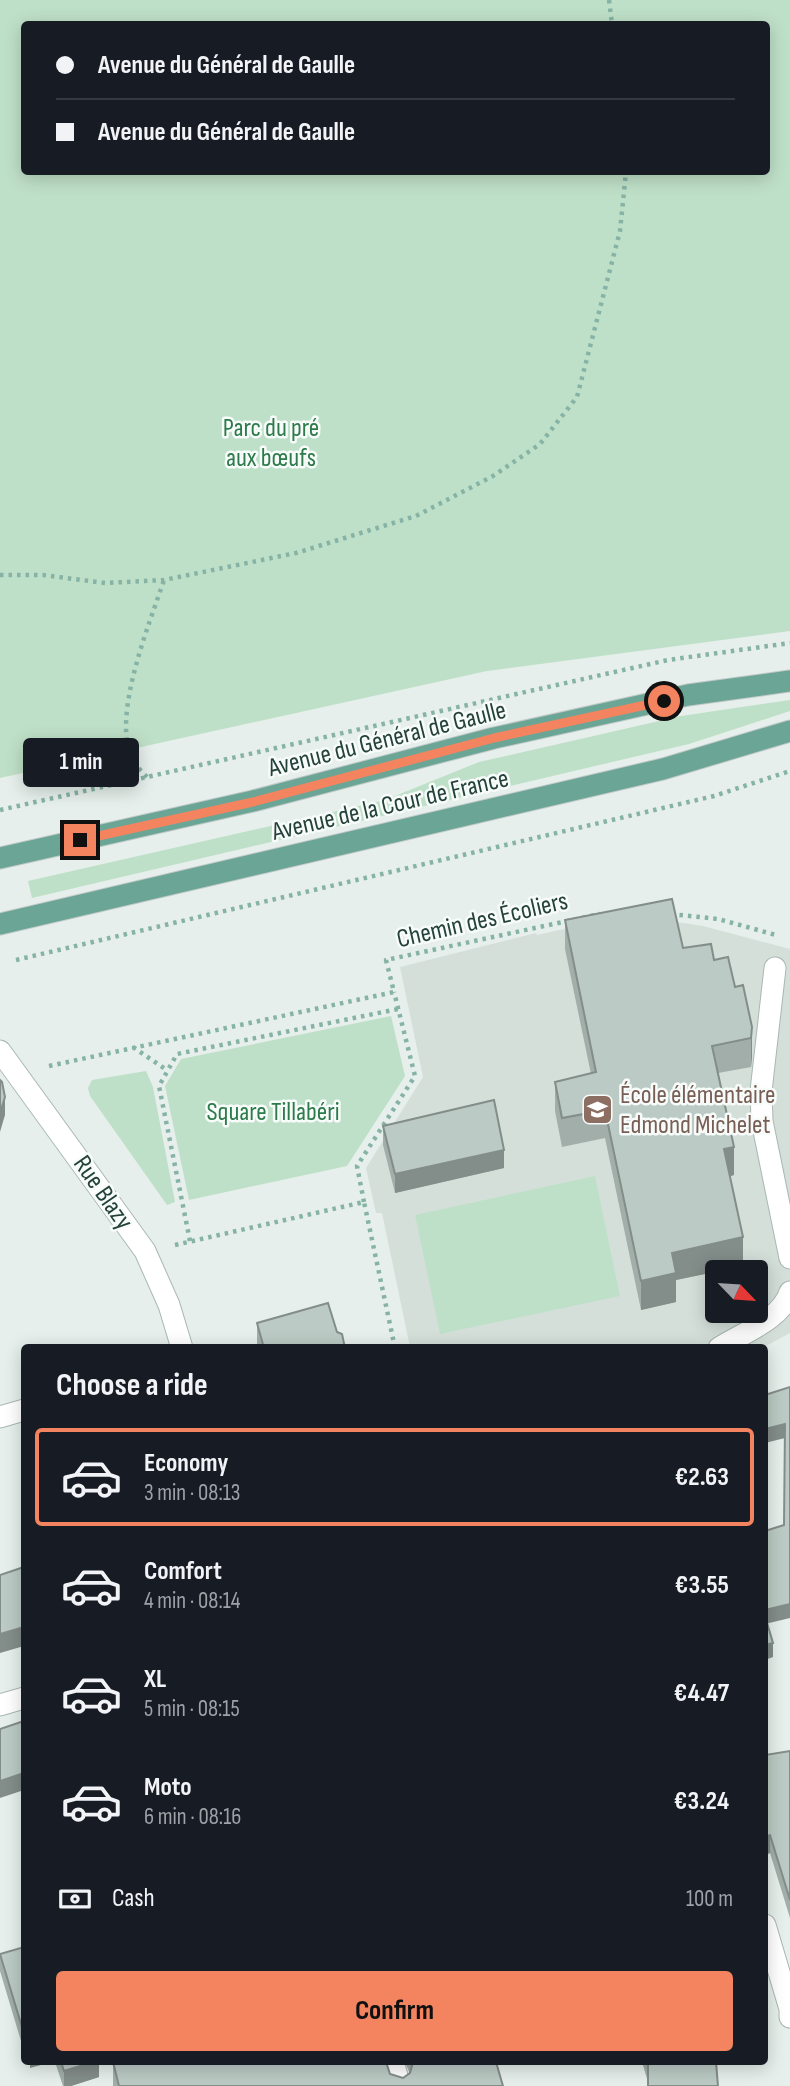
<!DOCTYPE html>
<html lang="en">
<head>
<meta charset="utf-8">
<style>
  body { margin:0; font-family:"Sofia Sans Condensed",sans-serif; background:#242831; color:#f1f3f6; height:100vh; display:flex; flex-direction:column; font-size:26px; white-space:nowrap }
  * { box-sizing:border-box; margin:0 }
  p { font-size:23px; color:#9ea1a6 }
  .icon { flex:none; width:38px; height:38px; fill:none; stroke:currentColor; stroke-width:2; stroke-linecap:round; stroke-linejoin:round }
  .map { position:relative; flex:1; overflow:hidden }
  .side { position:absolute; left:21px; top:1344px; width:747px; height:721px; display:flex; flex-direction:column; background:#171b24; border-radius:7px; box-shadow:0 4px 18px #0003 }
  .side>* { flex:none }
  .banner { position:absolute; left:21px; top:21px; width:749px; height:154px; border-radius:7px; box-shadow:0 4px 18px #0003; display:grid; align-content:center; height:154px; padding:0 35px; background:#171b24 }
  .needle { width:46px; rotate:115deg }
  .fabs { position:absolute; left:705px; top:1260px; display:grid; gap:14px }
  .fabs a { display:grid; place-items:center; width:63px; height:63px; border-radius:7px; background:#171b24; box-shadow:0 4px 18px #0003; font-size:35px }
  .end { position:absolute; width:32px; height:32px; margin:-16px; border:9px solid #f4845f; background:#111; box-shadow:0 0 0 4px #111 }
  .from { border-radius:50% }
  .bubble { position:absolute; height:49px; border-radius:7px; background:#171b24; box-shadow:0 4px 18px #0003; font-size:23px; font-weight:700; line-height:49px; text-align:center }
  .banner b { display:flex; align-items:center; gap:24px; height:66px; font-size:26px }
  .banner b+b { border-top:2px solid #363941 }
  .banner i { width:18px; height:18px; background:#f1f3f6 }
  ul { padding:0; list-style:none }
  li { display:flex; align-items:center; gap:21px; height:98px; margin:0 14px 10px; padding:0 21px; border:4px solid transparent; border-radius:7px }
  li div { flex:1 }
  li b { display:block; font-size:26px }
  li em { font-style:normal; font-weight:700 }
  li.active { border-color:#f4845f }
  li>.icon { width:63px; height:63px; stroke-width:1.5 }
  h2 { padding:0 35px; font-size:32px; line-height:84px }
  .pay { display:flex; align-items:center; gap:18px; height:77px; padding:0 35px; font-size:26px }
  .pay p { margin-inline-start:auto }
  .primary-button { display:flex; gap:14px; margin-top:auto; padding:14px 35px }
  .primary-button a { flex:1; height:80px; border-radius:7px; background:#f4845f; color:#111; font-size:28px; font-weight:700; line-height:80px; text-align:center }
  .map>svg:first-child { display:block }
  .built { fill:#d4dfda; fill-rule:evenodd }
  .green { fill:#bfe0c8; fill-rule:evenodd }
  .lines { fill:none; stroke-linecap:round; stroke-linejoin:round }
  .service-casing { stroke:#a8b8b2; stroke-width:23 }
  .minor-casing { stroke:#a8b8b2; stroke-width:23 }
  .primary-casing { stroke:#c2cac8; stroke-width:23 }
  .path { stroke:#86b3a5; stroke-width:4.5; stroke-dasharray:3.5 5; stroke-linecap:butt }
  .service { stroke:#fff; stroke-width:21 }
  .minor { stroke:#fff; stroke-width:21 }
  .primary { stroke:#6aa596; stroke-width:21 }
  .wall { fill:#a1aea9 }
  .shaded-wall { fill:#838d89 }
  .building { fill:#bbcac4; stroke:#838d89; stroke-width:2 }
  .route { stroke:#f4845f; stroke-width:9 }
  .labels { text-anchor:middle; stroke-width:5; stroke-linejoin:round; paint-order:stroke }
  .park-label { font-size:26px; fill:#2d7a4b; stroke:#f7fbf9 }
  .street-label { font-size:26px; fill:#24423a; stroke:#f7fbf9 }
  .education-label { font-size:26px; fill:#785e54; stroke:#f7fbf9; text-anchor:start }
</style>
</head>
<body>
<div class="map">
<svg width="790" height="2086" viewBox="0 0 790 2086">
  <rect width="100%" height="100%" fill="#e6efeb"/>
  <!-- built -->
  <path class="built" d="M664,920L703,926L790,949V1333L764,1347H410L382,1213H376L366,1168L423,1077L400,967L536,933L537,935L595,922ZM718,1272H756V1311H718Z"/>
  <!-- green -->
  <path class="green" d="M0,0H790V631L487,671L0,778ZM24,24H766V172H24Z
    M790,700V711L689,744L32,898L28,881L385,800L479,762L681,716Z
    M391,1016L405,1076L347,1166L189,1200L165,1086L181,1059Z
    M146,1071L153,1087L175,1202L167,1205L90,1096L88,1088L92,1080Z
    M595,1176L620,1296L440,1334L415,1215Z"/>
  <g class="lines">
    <defs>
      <path id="service" d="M775,968L761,1091L762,1121L790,1258
        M719,1348C742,1333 781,1320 790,1292"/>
      <path id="minor" d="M0,1051L145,1251L169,1305L182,1348
        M0,1417L24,1410
        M0,1705L24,1698
        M765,1925L790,2009V2017
        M393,2062L400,2086"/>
      <path id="primary" d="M0,858L253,801L494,738L688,695L790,681
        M0,924L663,769L790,731"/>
    </defs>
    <!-- service casing -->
    <use href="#service" class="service-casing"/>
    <!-- minor casing -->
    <use href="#minor" class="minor-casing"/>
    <!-- primary casing -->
    <use href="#primary" class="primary-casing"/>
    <!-- path -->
    <path class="path" d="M609,0L612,24
      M0,575H43L105,583L164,580L296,553L416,516L493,476L540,444L577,397L620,231L626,172
      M147,777C142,772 136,766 133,760C110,718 150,623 164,580
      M0,810L668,660L790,643
      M671,914L718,919L776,935
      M16,960L714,796L790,771
      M133,1047L168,1071
      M49,1066L394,992L386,960L600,914
      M364,1202L357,1166L415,1076L394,992
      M190,1241L159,1086L177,1054L398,1009
      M175,1245L364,1202L395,1348"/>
    <!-- service -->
    <use href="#service" class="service"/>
    <!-- minor -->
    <use href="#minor" class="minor"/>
    <!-- primary -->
    <use href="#primary" class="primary"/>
  </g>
  <!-- wall -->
  <path class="wall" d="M565,920L683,948L714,960L735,987L752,1027V1056L751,1067L718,1073L734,1175L730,1176L743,1266L676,1280V1302L641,1310L605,1138L562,1147L555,1111V1082L591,1074L565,949Z
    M383,1126L504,1168L395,1193L383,1145Z
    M257,1323L337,1332L345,1348H258L257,1344Z
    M790,1751V1918L770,1853L765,1855Z
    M24,1947V2051L0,1971V1954Z
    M55,2062H99V2077L71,2086H63Z
    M113,2062L390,2074L403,2078L410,2074L405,2062H496L503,2086H113Z
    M642,2062H716L648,2082Z"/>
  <!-- shaded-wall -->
  <path class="shaded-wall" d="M752,1027V1056L751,1067V1038Z
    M5,1097V1115L0,1132V1113Z
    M734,1147V1175L724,1178V1149Z
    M504,1150V1168L395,1193V1174Z
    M743,1237V1266L676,1280V1302L641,1310V1281L672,1253Z
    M785,1424V1438L765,1443V1429Z
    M790,1604V1618L765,1624V1610Z
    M24,1627V1646L0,1653V1634Z
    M773,1643V1657L765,1660V1645Z
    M24,1773V1790L0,1798V1781Z
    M770,1835V1853L765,1855V1837Z
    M30,2062H52L30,2068Z
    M93,2062H99V2077L71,2086H64V2071Z"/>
  <!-- building -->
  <path class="building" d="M672,899L683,948L711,944L714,960L728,957L735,987L743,985L752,1027L751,1038L712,1046L734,1147L724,1149L743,1237L672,1253L676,1273L641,1281L605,1110L562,1118L555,1082L596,1072L565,920Z
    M0,1080L2,1082L5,1097L0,1113Z
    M494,1100L504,1150L395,1174L383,1126Z
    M328,1303L337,1332L342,1334L345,1348H264L257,1323Z
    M790,1387V1604L765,1610V1531L784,1525L785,1424L765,1429V1395Z
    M24,1567V1627L0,1634V1575Z
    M765,1616L773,1643L765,1645Z
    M24,1721V1773L0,1781V1729Z
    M790,1751V1900L770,1835L765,1837V1755Z
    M24,1947V2034L0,1954Z
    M61,2062H93L64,2071Z
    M113,2062H386L390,2074L403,2078L410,2073L413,2062H496L503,2086H119Z
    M648,2062H716L718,2086H648Z"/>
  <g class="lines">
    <!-- route -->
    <path class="route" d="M80,840L253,802L494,738L664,701"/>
  </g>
  <!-- icons -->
  <defs>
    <symbol id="school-square" viewBox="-11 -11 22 22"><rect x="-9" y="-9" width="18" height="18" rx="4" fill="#8d6e63" stroke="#f7fbf9"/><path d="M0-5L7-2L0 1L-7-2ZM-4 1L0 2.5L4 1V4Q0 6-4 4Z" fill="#fff"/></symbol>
  </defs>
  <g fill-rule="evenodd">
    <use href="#school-square" x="580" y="1092" width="35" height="35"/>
  </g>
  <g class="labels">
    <!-- park labels -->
    <g class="park-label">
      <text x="271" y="436">Parc du pré<tspan x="271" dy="30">aux bœufs</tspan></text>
      <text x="273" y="1120">Square Tillabéri</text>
    </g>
    <!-- street labels -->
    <g class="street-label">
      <text transform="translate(387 738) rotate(-14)" y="9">Avenue du Général de Gaulle</text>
      <text transform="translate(390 804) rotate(-13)" y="9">Avenue de la Cour de France</text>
      <text transform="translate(482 919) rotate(-13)" y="9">Chemin des Écoliers</text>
      <text transform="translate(104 1192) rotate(55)" y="9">Rue Blazy</text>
    </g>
    <!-- education labels -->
    <g class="education-label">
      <text x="620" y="1103">École élémentaire<tspan x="620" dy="30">Edmond Michelet</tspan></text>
    </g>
  </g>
</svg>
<div class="fabs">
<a><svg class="needle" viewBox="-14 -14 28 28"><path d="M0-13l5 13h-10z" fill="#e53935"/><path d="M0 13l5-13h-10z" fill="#9ea1a6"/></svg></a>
</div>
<i class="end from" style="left:664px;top:701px"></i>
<i class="end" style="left:80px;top:840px"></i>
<div class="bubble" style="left:23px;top:738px;width:116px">1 min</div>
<div class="banner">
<b><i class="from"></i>Avenue du Général de Gaulle</b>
<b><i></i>Avenue du Général de Gaulle</b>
</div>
<section class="side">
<h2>Choose a ride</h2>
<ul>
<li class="active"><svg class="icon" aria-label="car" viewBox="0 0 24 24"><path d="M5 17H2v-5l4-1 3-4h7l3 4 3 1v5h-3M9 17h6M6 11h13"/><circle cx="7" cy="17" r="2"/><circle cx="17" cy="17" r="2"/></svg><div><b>Economy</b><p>3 min · 08:13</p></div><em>€2.63</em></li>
<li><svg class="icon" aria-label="car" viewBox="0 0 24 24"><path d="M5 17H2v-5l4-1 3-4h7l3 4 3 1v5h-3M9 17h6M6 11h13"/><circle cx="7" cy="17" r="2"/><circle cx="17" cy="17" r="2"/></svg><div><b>Comfort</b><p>4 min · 08:14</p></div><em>€3.55</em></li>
<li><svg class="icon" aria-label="car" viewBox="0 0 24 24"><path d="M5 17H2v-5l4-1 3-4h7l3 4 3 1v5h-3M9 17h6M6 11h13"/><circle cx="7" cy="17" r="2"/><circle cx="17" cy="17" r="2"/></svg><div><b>XL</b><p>5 min · 08:15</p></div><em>€4.47</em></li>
<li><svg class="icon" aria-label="car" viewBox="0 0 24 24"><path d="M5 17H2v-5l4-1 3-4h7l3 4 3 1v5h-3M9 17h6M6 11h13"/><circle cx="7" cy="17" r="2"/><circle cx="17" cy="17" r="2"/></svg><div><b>Moto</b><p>6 min · 08:16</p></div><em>€3.24</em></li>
</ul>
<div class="pay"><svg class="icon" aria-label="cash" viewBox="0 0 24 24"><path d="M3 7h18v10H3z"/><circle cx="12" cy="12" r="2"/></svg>Cash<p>100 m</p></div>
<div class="primary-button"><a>Confirm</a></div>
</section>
</div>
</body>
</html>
